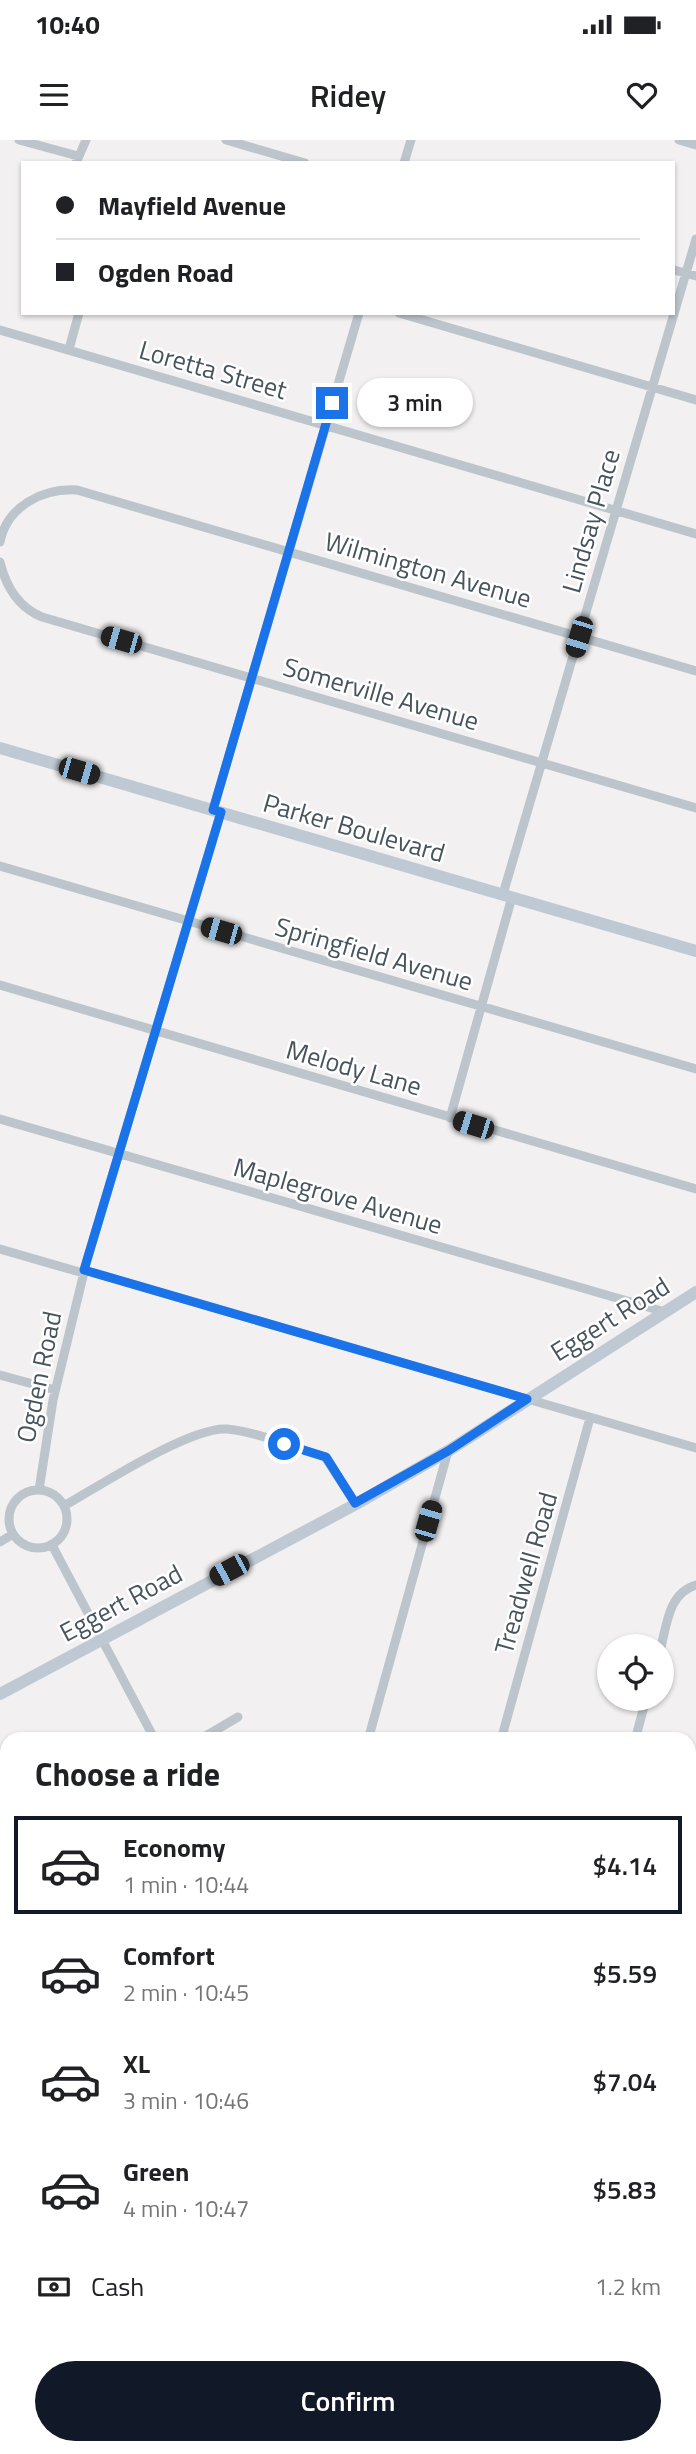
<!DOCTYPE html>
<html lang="en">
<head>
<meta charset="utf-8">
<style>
  body { margin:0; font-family:"Titillium Web",sans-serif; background:#f6f6f6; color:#202124; height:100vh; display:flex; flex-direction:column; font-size:26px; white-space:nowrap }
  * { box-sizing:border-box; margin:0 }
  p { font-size:23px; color:#757577 }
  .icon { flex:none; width:38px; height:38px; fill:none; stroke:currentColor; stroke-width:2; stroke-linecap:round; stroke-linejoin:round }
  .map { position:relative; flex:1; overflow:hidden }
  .side { position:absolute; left:0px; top:1592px; width:696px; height:723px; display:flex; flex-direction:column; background:#fff; border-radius:21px 21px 0 0; box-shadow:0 2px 5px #0004 }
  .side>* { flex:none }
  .top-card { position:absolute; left:21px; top:21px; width:654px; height:154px; border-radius:0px; box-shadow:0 2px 5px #0004; display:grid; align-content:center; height:154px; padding:0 35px; background:#fff }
  .tools { position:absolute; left:597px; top:1494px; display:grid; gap:14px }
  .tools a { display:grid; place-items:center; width:77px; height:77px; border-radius:50%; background:#fff; box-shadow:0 2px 5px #0004; font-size:35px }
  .end { position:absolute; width:32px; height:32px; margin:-16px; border:9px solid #1a73e8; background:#fff; box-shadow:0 0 0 4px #fff }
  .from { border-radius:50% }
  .bubble { position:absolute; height:49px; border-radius:24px; background:#fff; box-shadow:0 2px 5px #0004; font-size:23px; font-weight:600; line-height:49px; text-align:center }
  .car { position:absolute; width:21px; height:42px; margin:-21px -10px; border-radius:9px; box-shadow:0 0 5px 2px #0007; background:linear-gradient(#222 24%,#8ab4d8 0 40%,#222 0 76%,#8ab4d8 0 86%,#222 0) }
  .top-card b { display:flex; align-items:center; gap:24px; height:66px; font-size:26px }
  .top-card b+b { border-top:2px solid #e0e0e0 }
  .top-card i { width:18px; height:18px; background:#202124 }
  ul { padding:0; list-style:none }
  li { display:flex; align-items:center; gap:21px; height:98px; margin:0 14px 10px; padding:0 21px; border:4px solid transparent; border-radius:0px }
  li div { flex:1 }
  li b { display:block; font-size:26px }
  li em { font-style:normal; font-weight:600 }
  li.current { border-color:#111827 }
  li>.icon { width:63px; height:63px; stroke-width:1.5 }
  h2 { padding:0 35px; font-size:32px; line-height:84px }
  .pay { display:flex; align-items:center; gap:18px; height:77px; padding:0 35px; font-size:26px }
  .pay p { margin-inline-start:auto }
  .button { display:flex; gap:14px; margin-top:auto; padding:14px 35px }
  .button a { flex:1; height:80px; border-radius:42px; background:#111827; color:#fff; font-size:28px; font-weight:600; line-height:80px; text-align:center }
  .status { display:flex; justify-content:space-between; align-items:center; height:49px; padding:0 35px; background:#fff; direction:ltr }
  .status svg { height:19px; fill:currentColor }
  header { display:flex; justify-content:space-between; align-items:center; height:91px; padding:0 35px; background:#fff; font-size:32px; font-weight:600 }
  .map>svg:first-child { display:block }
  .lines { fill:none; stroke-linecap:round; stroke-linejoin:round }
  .street { stroke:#bcc5cc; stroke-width:9 }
  .secondary { stroke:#bec9d3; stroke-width:12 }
  .route { stroke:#1a73e8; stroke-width:9 }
  .labels { text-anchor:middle; stroke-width:5; stroke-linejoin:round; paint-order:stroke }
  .street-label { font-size:26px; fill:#48545d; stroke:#fff }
</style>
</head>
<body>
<div class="status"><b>10:40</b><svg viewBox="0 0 49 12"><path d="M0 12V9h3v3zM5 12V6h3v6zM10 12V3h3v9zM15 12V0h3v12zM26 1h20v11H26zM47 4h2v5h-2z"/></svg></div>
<header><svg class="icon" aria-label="menu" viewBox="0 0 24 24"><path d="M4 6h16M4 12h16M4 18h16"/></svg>Ridey<svg class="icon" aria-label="heart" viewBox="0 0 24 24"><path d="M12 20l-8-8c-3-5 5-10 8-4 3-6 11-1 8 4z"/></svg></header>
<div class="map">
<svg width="696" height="2314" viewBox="0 0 696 2314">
  <rect width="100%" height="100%" fill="#f2f0f0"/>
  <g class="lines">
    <!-- street -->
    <path class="street" d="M19,0L78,16
      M226,0L305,23
      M679,0L696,5
      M76,23L86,0
      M404,23L411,0
      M674,130L696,136
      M399,173L696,260
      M0,190L696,394
      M69,209L79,173
      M0,402C7,366 43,348 77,350L696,531
      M0,422C6,447 18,467 42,477L696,668
      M213,670L359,173
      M0,726L696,929
      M503,754L696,99
      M0,845L696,1049
      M450,978L512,757
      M0,979L665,1172
      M0,1109L83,1133
      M84,1130L696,1308
      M0,1235L55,1250
      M39,1350L53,1260L87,1120L221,672
      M9 1379a29 29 0 1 1 58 0a29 29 0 1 1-58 0Z
      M64,1366C99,1346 191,1286 227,1289C258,1292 295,1308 325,1317L355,1363
      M0,1402L13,1394
      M52,1405L155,1600
      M661,1507C667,1483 669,1453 696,1445
      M199,1600L238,1577
      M368,1600L448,1311
      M501,1600L590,1278
      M635,1600L646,1559
      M0,1710L7,1706
      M0,1857L7,1852
      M690,1880L696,1857
      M0,2013L7,2015
      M0,2145L7,2147
      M690,2242L696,2244
      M486,2308L505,2314
      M166,2314L168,2308
      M300,2314L302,2308"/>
    <!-- secondary -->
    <path class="secondary" d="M0,608L696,811
      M0,1554L358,1363L448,1311L696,1152"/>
  </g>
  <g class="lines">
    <!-- route -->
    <path class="route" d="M284,1304L326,1317L355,1363L448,1311L527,1259L84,1130L221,672L213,670L332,263"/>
  </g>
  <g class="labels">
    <!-- street labels -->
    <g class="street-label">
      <text transform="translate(213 230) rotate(16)" y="9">Loretta Street</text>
      <text transform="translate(591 381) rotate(-74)" y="9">Lindsay Place</text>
      <text transform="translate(428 430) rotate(16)" y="9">Wilmington Avenue</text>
      <text transform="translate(381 554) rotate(16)" y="9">Somerville Avenue</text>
      <text transform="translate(354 688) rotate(16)" y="9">Parker Boulevard</text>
      <text transform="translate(374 814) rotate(16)" y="9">Springfield Avenue</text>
      <text transform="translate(354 928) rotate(16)" y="9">Melody Lane</text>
      <text transform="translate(338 1056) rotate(16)" y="9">Maplegrove Avenue</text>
      <text transform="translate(610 1179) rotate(-32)" y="9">Eggert Road</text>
      <text transform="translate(39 1237) rotate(-78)" y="9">Ogden Road</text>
      <text transform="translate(526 1433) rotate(-74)" y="9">Treadwell Road</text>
      <text transform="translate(121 1463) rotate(-28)" y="9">Eggert Road</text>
    </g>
  </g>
</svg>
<div class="tools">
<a><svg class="icon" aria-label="locate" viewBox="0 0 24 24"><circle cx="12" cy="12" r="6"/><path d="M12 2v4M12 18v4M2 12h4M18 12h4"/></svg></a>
</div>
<i class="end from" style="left:284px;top:1304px"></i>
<i class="end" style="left:332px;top:263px"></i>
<div class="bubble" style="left:357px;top:238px;width:116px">3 min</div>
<i class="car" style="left:579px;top:497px;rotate:197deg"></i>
<i class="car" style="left:121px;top:500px;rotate:286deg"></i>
<i class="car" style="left:79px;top:631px;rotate:106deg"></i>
<i class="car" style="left:221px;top:791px;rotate:286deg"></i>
<i class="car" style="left:473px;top:985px;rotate:287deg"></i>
<i class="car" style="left:428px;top:1381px;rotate:16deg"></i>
<i class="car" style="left:229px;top:1430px;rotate:242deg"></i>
<div class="top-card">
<b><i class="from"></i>Mayfield Avenue</b>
<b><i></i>Ogden Road</b>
</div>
<section class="side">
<h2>Choose a ride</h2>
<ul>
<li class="current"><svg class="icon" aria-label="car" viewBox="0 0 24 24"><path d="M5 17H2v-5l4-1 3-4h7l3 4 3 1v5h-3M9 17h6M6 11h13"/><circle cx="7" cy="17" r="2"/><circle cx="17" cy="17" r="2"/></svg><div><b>Economy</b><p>1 min · 10:44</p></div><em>$4.14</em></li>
<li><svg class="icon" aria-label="car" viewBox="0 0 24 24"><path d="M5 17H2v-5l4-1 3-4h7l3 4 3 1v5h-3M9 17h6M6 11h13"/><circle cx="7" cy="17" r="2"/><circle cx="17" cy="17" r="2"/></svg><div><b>Comfort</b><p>2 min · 10:45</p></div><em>$5.59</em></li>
<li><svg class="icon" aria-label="car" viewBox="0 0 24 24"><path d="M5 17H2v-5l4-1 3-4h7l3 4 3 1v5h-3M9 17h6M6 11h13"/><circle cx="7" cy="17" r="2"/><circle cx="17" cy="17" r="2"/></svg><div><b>XL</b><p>3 min · 10:46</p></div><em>$7.04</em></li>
<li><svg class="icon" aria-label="car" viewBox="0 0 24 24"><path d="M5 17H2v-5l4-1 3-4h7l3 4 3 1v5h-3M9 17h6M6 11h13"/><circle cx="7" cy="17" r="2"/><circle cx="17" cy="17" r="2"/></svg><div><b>Green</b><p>4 min · 10:47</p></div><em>$5.83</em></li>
</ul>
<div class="pay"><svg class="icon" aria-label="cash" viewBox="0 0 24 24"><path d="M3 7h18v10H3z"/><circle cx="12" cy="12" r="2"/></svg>Cash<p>1.2 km</p></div>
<div class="button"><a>Confirm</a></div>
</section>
</div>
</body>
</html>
